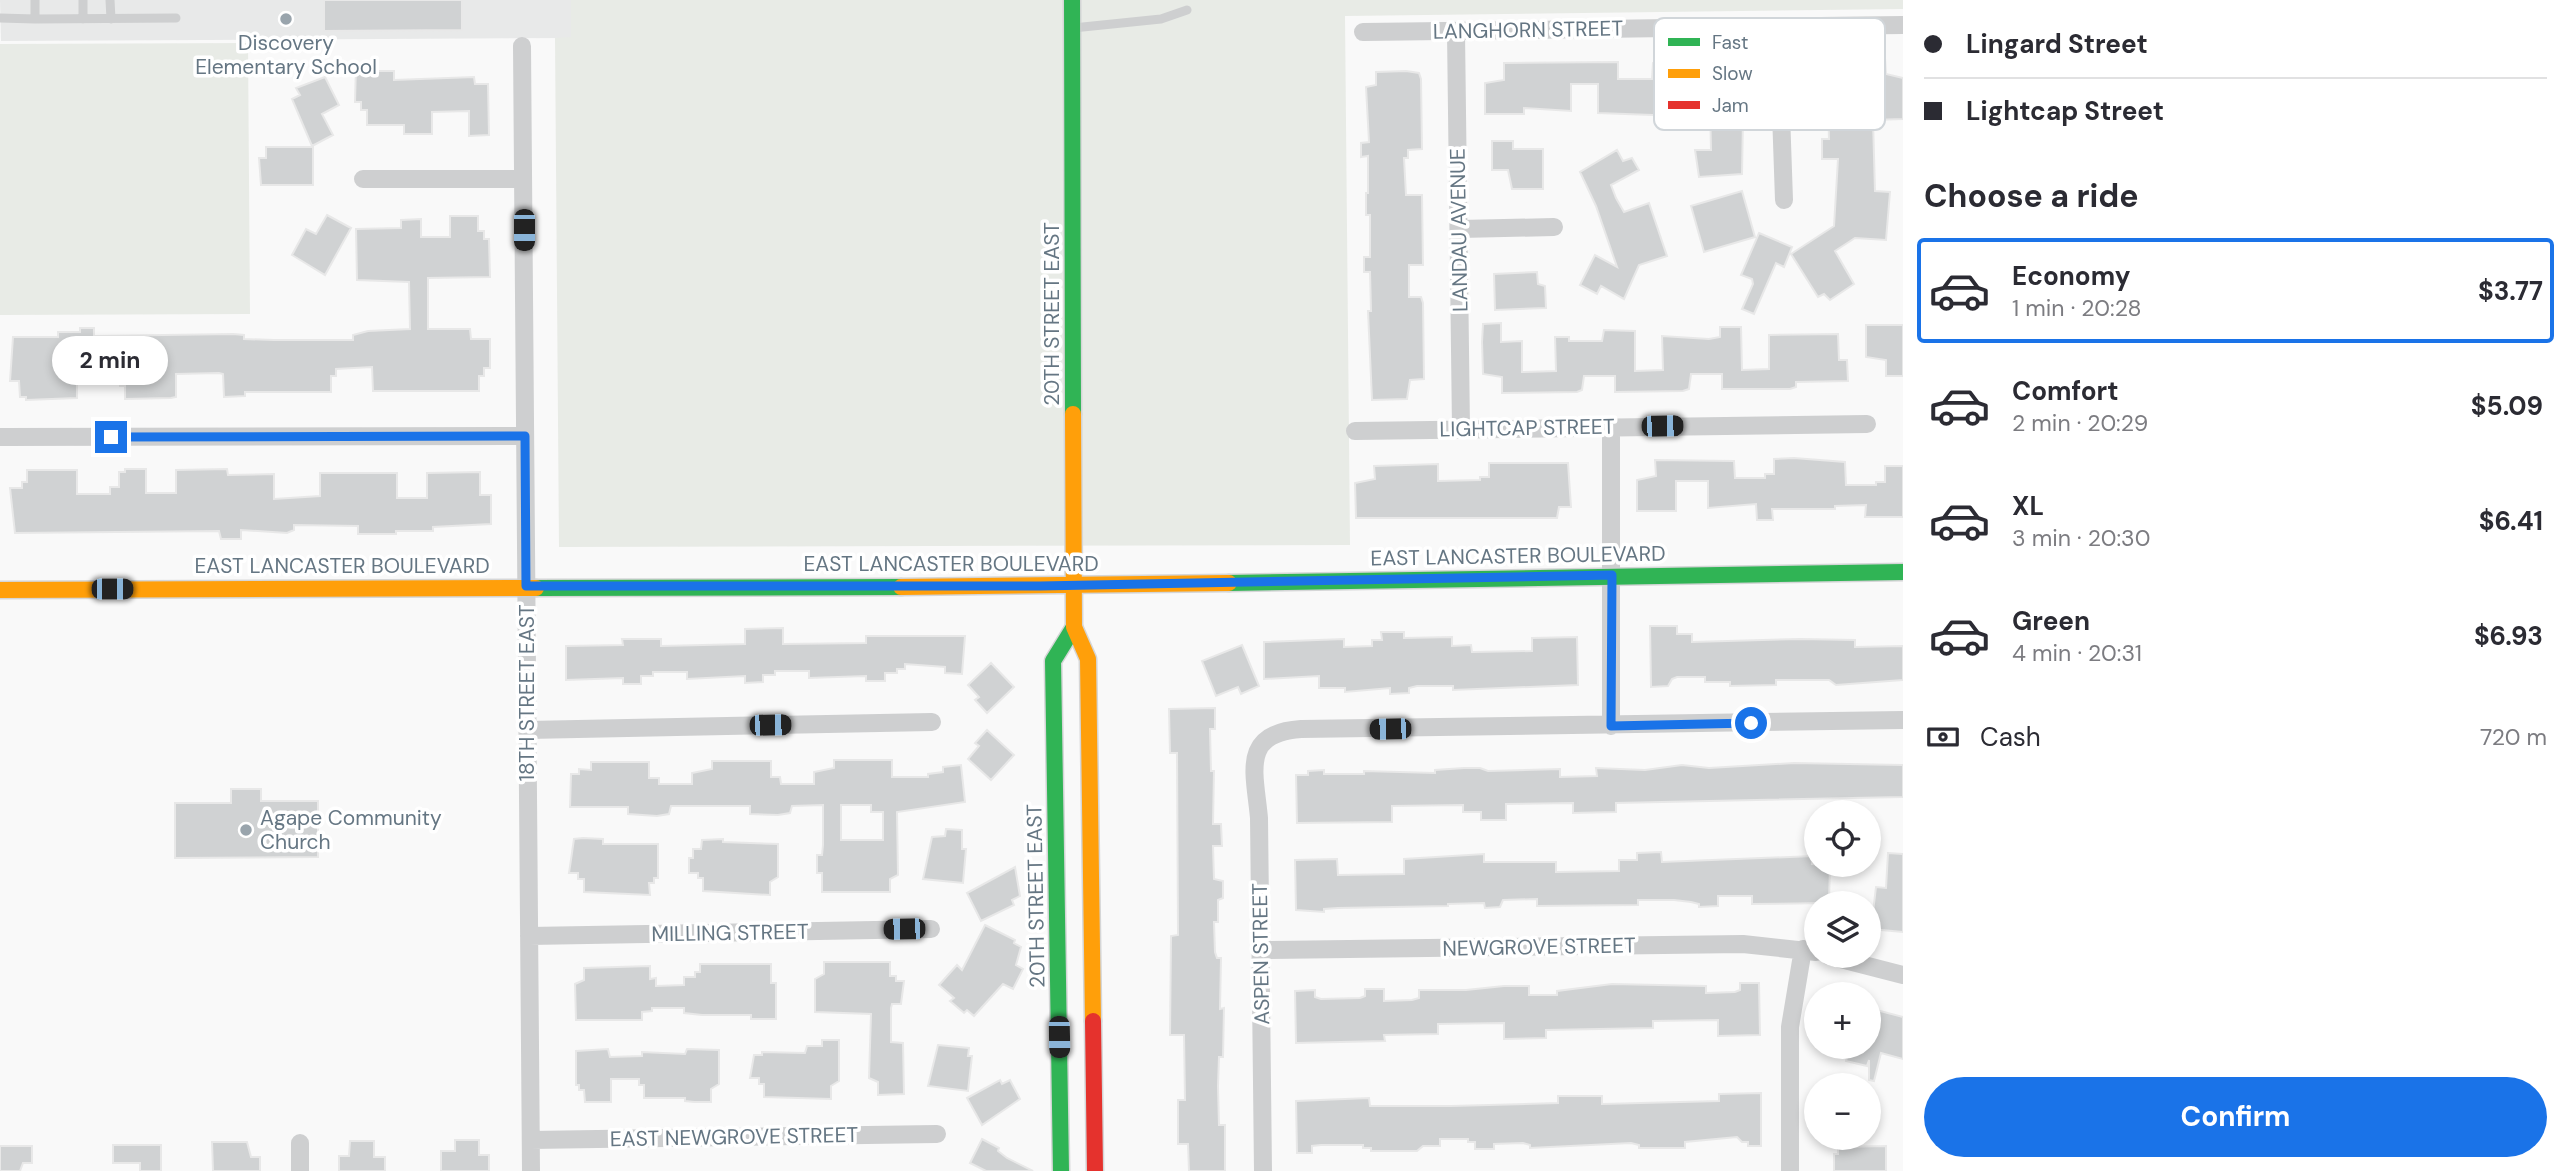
<!DOCTYPE html>
<html lang="en">
<head>
<meta charset="utf-8">
<style>
  body { margin:0; font-family:"DM Sans",sans-serif; background:#f2f2f3; color:#2b2b33; height:100vh; display:flex; flex-direction:column; font-size:26px; white-space:nowrap }
  * { box-sizing:border-box; margin:0 }
  p { font-size:23px; color:#7c7c81 }
  .icon { flex:none; width:38px; height:38px; fill:none; stroke:currentColor; stroke-width:2; stroke-linecap:round; stroke-linejoin:round }
  .map { position:relative; flex:1; overflow:hidden }
  .details { display:flex; flex-direction:column; background:#fff; width:665px }
  .details>* { flex:none }
  .banner { display:grid; align-content:center; height:154px; padding:0 21px; background:#fff }
  .controls { position:absolute; left:1804px; top:800px; display:grid; gap:14px }
  .controls a { display:grid; place-items:center; width:77px; height:77px; border-radius:50%; background:#fff; box-shadow:0 4px 10px #0003; font-size:35px }
  .end { position:absolute; width:32px; height:32px; margin:-16px; border:9px solid #1a73e8; background:#fff; box-shadow:0 0 0 4px #fff }
  .from { border-radius:50% }
  .bubble { position:absolute; height:49px; border-radius:24px; background:#fff; box-shadow:0 4px 10px #0003; font-size:23px; font-weight:700; line-height:49px; text-align:center }
  .car { position:absolute; width:21px; height:42px; margin:-21px -10px; border-radius:9px; box-shadow:0 0 5px 2px #0007; background:linear-gradient(#222 24%,#8ab4d8 0 40%,#222 0 76%,#8ab4d8 0 86%,#222 0) }
  .banner b { display:flex; align-items:center; gap:24px; height:66px; font-size:26px }
  .banner b+b { border-top:2px solid #e1e1e2 }
  .banner i { width:18px; height:18px; background:#2b2b33 }
  ul { padding:0; list-style:none }
  li { display:flex; align-items:center; gap:21px; height:105px; margin:0 14px 10px; padding:0 7px; border:4px solid transparent; border-radius:7px }
  li div { flex:1 }
  li b { display:block; font-size:26px }
  li em { font-style:normal; font-weight:700 }
  li.selected { border-color:#1a73e8 }
  li>.icon { width:63px; height:63px; stroke-width:1.5 }
  h2 { padding:0 21px; font-size:32px; line-height:84px }
  .pay { display:flex; align-items:center; gap:18px; height:77px; padding:0 21px; font-size:26px }
  .pay p { margin-inline-start:auto }
  .cta { display:flex; gap:14px; margin-top:auto; padding:14px 21px }
  .cta a { flex:1; height:80px; border-radius:42px; background:#1a73e8; color:#fff; font-size:28px; font-weight:700; line-height:80px; text-align:center }
  main { display:flex; flex:1; min-height:0 }
  .map>svg:first-child { display:block }
  .built { fill:#e8e9e9 }
  .green { fill:#e8ebe6 }
  .building { fill:#d0d2d3; stroke:#e8e8e8; stroke-width:2; fill-rule:evenodd }
  .lines { fill:none; stroke-linecap:round; stroke-linejoin:round }
  .fast-casing { stroke:#d5d6d7; stroke-width:19 }
  .slow-casing { stroke:#d5d6d7; stroke-width:19 }
  .jam-casing { stroke:#d5d6d7; stroke-width:19 }
  .lane { stroke:#cecfd0; stroke-width:9 }
  .street { stroke:#cecfd0; stroke-width:18 }
  .fast { stroke:#30b455; stroke-width:16 }
  .slow { stroke:#ff9f0a; stroke-width:16 }
  .jam { stroke:#e5322d; stroke-width:16 }
  .route { stroke:#1a73e8; stroke-width:9 }
  .poi-dot { fill:#99a4ac; stroke:#fff; stroke-width:2.5 }
  .labels { text-anchor:middle; stroke-width:7; stroke-linejoin:round; paint-order:stroke }
  .street-label { font-size:21px; fill:#657683; stroke:#fff }
  .poi-label { font-size:21px; fill:#657683; stroke:#fff }
  .key { fill:#fff; stroke:#d1d6da; stroke-width:2 }
  .key-label { font-size:19px; fill:#657683 }
</style>
</head>
<body>
<main>
<div class="map">
<svg width="1903" height="1171" viewBox="0 0 1903 1171">
  <rect width="100%" height="100%" fill="#f9f9f9"/>
  <!-- built -->
  <path class="built" d="M0,0H571V38L1,41Z"/>
  <!-- green -->
  <path class="green" d="M571,0H1903V9L1345,16L1350,545L559,547L555,38L571,37Z
    M248,43L250,314L0,315V44Z"/>
  <!-- building -->
  <path class="building" d="M324,0H462V30L324,31Z
    M1885,58L1886,74L1903,78V119L1873,120L1875,191L1890,192L1886,240L1855,238L1835,251L1854,284L1830,300L1824,294L1818,297L1791,254L1834,226L1838,159H1822V139H1829L1828,107L1826,104H1814V61Z
    M1658,61H1730V77L1749,80L1750,116L1743,119L1742,174L1699,177L1695,150H1711L1710,105L1680,106V116L1598,113V84H1571V111L1524,108V114H1485V83L1504,80V63L1618,62V79H1652L1653,63Z
    M356,65H375V71H394V80L474,77L475,84H488L489,135L469,136V111L432,112V134H404V125H367V110H361V102H355Z
    M1406,71L1419,73L1421,79L1422,149L1408,150V158H1404L1406,195H1422L1423,265H1409V297H1421L1423,303L1424,379L1410,380L1407,399L1372,400L1368,311H1371L1370,272H1364V257H1370V215H1366V193H1368V156L1361,157V143L1369,142L1366,87L1376,85V72Z
    M325,77L339,105L322,114L333,135L312,146L292,99L300,95L296,88Z
    M1492,141H1513V149H1543V189H1512L1508,170H1492Z
    M266,147H313V185H261L259,158H266Z
    M1617,150L1623,161L1632,158L1639,170L1611,185L1616,198L1624,212L1649,203L1667,256L1639,265L1624,299L1601,286L1597,294L1580,285L1595,255L1617,267L1596,206L1580,172Z
    M1742,191L1755,237L1704,252L1691,206Z
    M327,215L351,228L325,275L292,255L306,229L316,234Z
    M450,216H478V231H484V239H489L490,277L428,278V329H470L471,339H490V368H484V376H479V391H373L372,367L336,369V376H331V392H245V396L224,397L223,374L219,373L176,374V397L171,398L125,399V386H120V381H109V374H77V398L26,400V397H20L19,381H10L13,337H58V332H80V328H94V336L233,334L244,335V339L274,340H353V335L368,331L410,329L409,282L357,280L356,229L401,228V220L421,219V237H450Z
    M1759,233L1792,247L1784,267L1776,263L1754,314L1742,309L1753,284L1752,279L1741,275Z
    M1537,272L1538,284L1545,286L1546,308L1495,310L1494,274Z
    M1501,323V342L1522,341V372L1556,371L1555,337H1569V341H1602L1604,330L1635,331V371L1663,370L1662,336L1709,339L1720,337V327H1741L1742,370L1769,369V335L1838,334L1839,360H1847L1848,381L1796,382V387L1790,389H1722V374H1691L1689,389L1683,391L1615,392V376H1584L1582,390L1577,392L1502,393V377L1483,374L1482,342L1483,324Z
    M1866,325H1903V376H1886V360L1866,357Z
    M1794,458L1845,462L1846,485H1876V482H1885V466H1903V517H1865L1866,505L1835,506V509H1772L1773,520H1757L1756,504L1708,508V481H1676V511H1637V480L1656,476L1655,460L1734,461L1735,478H1765V474H1774V459Z
    M1489,463H1568L1571,507H1559L1557,518H1356L1355,483L1375,479L1374,466L1438,464V481L1480,480V477H1489Z
    M125,469H146V493H176V470L227,469L228,475L274,474V499L320,496V473H397V498H427V473L480,472V495H491V524L433,527V531H396V534H358V526L294,525V530L287,533L241,530V539H221L219,531L15,533L10,488H22V482H27V470H77V494H110V487H119V472H125Z
    M1650,626H1677V634H1692V642L1800,639L1855,640V647L1903,646V680L1836,685L1829,680H1776V685L1730,686V682H1705V677H1677L1672,679L1668,686L1651,687Z
    M783,628V644L866,643V636H965L962,674L945,673V667L905,664V669H897V673H885V681H866V676L809,678V671H775V675H763V682L745,683V676L687,679V672H653V676H641V684H623V678L566,680V646L623,645L622,639H661V646L745,644V629Z
    M1381,632H1404V638L1452,637V646L1471,645L1472,652L1532,651V638L1577,637L1578,685L1453,690V686H1417L1409,688V693L1390,694V688L1345,692V688H1319V676L1264,679V642L1344,639V647L1372,646V640H1382Z
    M1242,645L1259,686L1241,694L1238,687L1216,696L1202,661Z
    M991,663L1014,687L987,713L975,700L979,697L968,685Z
    M1215,708V729H1210L1211,771H1214L1213,824H1221L1222,846H1213L1214,879L1223,881V898L1218,900V922H1214L1215,952L1217,958H1221L1220,1009L1224,1008L1223,1057H1219L1218,1086L1219,1125H1225V1171H1189L1188,1144H1178V1100H1185L1184,1035H1170L1171,936L1178,935L1177,753H1170L1169,709Z
    M987,730L1014,755L991,780L968,759L979,746L975,743Z
    M834,760H892V777H928V774L943,772V767L961,765L965,802L897,812L898,875L890,879V892H822V873H817V855H822L823,845V805L792,806L790,813L778,815L750,814V806H671L669,814L657,816L628,814V807H570L571,774H579V769L591,770V762H649V778H659V784H692V773L712,769V761H771V777H780L781,784H814V772L834,768ZM841,805H871V812H883V840H841Z
    M1794,763L1903,765V797L1616,803V812L1573,813V803L1506,804V820H1481V812H1463V805L1392,806V822L1297,823L1296,775H1308V771L1324,770V774H1364V771L1435,773V770L1464,768H1480L1488,771L1560,769V777L1597,776L1596,768L1645,770L1682,765L1709,768Z
    M231,789H261V801H318V857L175,858V803H231Z
    M946,829L962,830V849H966L963,883L923,879L932,837L945,836Z
    M583,838L603,839V844H658V878H654V883H649L650,895L584,892V879H578V873H569L574,839Z
    M723,839V842L778,844V877L770,882V895L703,891V878H698V873H689V858H693V849H701L702,840Z
    M1661,852L1662,862L1813,856L1812,864L1830,865L1829,903L1752,904V896H1718V906L1699,907V904L1691,902L1674,900H1638V905L1537,906V899L1503,900L1500,907L1485,908L1484,903L1448,904V906L1338,908L1324,909V912L1296,910L1295,860L1337,859L1338,875L1404,874V859L1484,854V862H1556V872L1619,871V860H1637V853Z
    M1888,853L1903,854V932L1871,929L1876,887L1886,888Z
    M1015,867L1020,896L1012,900L1014,905L981,921L967,893Z
    M985,925L1015,940L1014,943L1021,947L1016,965L1023,969L1013,989L1003,984L974,1016L967,1010L964,1013L950,1001L954,998L939,985L957,965L962,970Z
    M824,962H890V976H896V981H904L901,1004H892L891,1008V1042L903,1043L904,1094L878,1095V1082L869,1078L871,1014L815,1012V979L824,974Z
    M700,964H771V983H776V1019H751V1015H702L684,1013V1008H652V1011L642,1012V1020H576L575,984L584,980V968L650,966V979L656,978V986L684,985V977H695V972H700Z
    M1740,983H1759L1760,1035L1718,1036V1020L1653,1021V1028L1546,1030V1038L1504,1039V1023L1438,1024V1034L1384,1035L1385,1041L1296,1043L1295,991L1315,990V997L1321,999L1360,998L1365,996V989H1384V1001L1412,1000L1419,998V990H1466L1504,986H1529V995H1557V991L1612,984L1706,986V993L1735,992L1740,990Z
    M1869,1008L1903,1017V1059L1881,1053L1874,1081L1869,1080V1060L1867,1066L1846,1061L1850,1046H1869Z
    M822,1040H839V1081L831,1086V1099L764,1097V1084H759V1078H750L754,1055H762V1052L805,1053L807,1046H822Z
    M938,1045L969,1048L968,1056H972L968,1091L928,1086Z
    M608,1049L610,1057L642,1056V1052L685,1054L687,1049L719,1050V1084L711,1089V1102H694L685,1101V1098H644V1085H639V1079H611V1102H585L584,1090H579V1085H576V1051Z
    M1000,1080L1002,1084L1010,1080L1020,1099L982,1125L967,1098Z
    M1761,1093V1146H1748V1142H1742L1737,1137L1685,1142V1148H1639V1145L1631,1143L1530,1148V1145L1523,1143L1494,1144V1149H1475V1142H1468V1139H1440V1146H1423L1417,1151H1371V1148H1363V1145H1321L1312,1146V1153H1297L1296,1101L1369,1098L1370,1106H1451L1558,1103V1096H1602V1104L1719,1101V1094Z
    M982,1139L999,1148L998,1151L1007,1158L1033,1171H986L970,1163Z
    M455,1140H479V1155H489V1171H441V1151H455Z
    M350,1141H374V1157H385V1171H339V1156H349Z
    M212,1142H247L251,1157H260V1171H213Z
    M113,1145H161V1171H140V1163H113Z
    M0,1146H32V1163H23L20,1171H0Z
    M1886,1146V1171H1834V1154H1838V1147Z"/>
  <g class="lines">
    <defs>
      <path id="fast" d="M1072,0L1073,414
        M1229,583L1903,572
        M536,588L901,587
        M1061,1171L1053,661L1074,627"/>
      <path id="slow" d="M1073,414L1074,627L1088,659L1093,1021
        M901,587L1229,583
        M0,590L536,588"/>
      <path id="jam" d="M1093,1021L1095,1171"/>
    </defs>
    <!-- fast casing -->
    <use href="#fast" class="fast-casing"/>
    <!-- slow casing -->
    <use href="#slow" class="slow-casing"/>
    <!-- jam casing -->
    <use href="#jam" class="jam-casing"/>
    <!-- lane -->
    <path class="lane" d="M83,0V19
      M110,0L111,19
      M0,18L35,19V0
      M35,19L176,18
      M1073,28L1161,19L1187,10"/>
    <!-- street -->
    <path class="street" d="M1778,26L1784,200
      M1363,32L1903,25
      M1456,32L1461,429
      M522,46L531,1171
      M363,179H523
      M1460,229L1554,227
      M1611,427V726
      M1355,431L1867,424
      M0,437L525,436
      M528,730L932,722
      M529,936L931,929
      M1261,950L1743,944L1816,952
      M1829,956L1903,975
      M531,1140L937,1134
      M300,1143V1171
      M1263,1171L1259,818C1255,773 1240,733 1301,729L1903,720
      M1790,1171V1027L1803,949"/>
    <!-- fast -->
    <use href="#fast" class="fast"/>
    <!-- slow -->
    <use href="#slow" class="slow"/>
    <!-- jam -->
    <use href="#jam" class="jam"/>
  </g>
  <g class="lines">
    <!-- route -->
    <path class="route" d="M111,437L525,436L526,586H1040L1612,575L1611,726L1751,723"/>
  </g>
  <!-- markers -->
  <g class="poi-dot">
    <circle cx="286" cy="19" r="7"/>
    <circle cx="246" cy="830" r="7"/>
  </g>
  <g class="labels">
    <!-- street labels -->
    <g class="street-label">
      <text transform="translate(1528 30) rotate(-1)" y="7">LANGHORN STREET</text>
      <text transform="translate(1459 230) rotate(-91)" y="7">LANDAU AVENUE</text>
      <text transform="translate(1052 314) rotate(-90)" y="7">20TH STREET EAST</text>
      <text transform="translate(1527 428) rotate(-1)" y="7">LIGHTCAP STREET</text>
      <text transform="translate(1518 556) rotate(-1)" y="7">EAST LANCASTER BOULEVARD</text>
      <text x="951" y="571">EAST LANCASTER BOULEVARD</text>
      <text x="342" y="573">EAST LANCASTER BOULEVARD</text>
      <text transform="translate(527 693) rotate(-90)" y="7">18TH STREET EAST</text>
      <text transform="translate(1036 896) rotate(-91)" y="7">20TH STREET EAST</text>
      <text transform="translate(730 933) rotate(-1)" y="7">MILLING STREET</text>
      <text transform="translate(1539 947) rotate(-1)" y="7">NEWGROVE STREET</text>
      <text transform="translate(1261 954) rotate(-91)" y="7">ASPEN STREET</text>
      <text transform="translate(734 1137) rotate(-1)" y="7">EAST NEWGROVE STREET</text>
    </g>
    <!-- poi labels -->
    <g class="poi-label">
      <text x="286" y="50">Discovery<tspan x="286" dy="24">Elementary School</tspan></text>
      <text x="260" y="825" text-anchor="start">Agape Community<tspan x="260" dy="24">Church</tspan></text>
    </g>
  </g>
  <!-- legend -->
  <rect x="1654" y="18" width="231" height="112" rx="10" class="key"/>
  <rect x="1668" y="38" width="32" height="8" fill="#30b455"/>
  <rect x="1668" y="69" width="32" height="9" fill="#ff9f0a"/>
  <rect x="1668" y="101" width="32" height="8" fill="#e5322d"/>
  <g class="key-label">
    <text x="1712" y="49">Fast</text>
    <text x="1712" y="80">Slow</text>
    <text x="1712" y="112">Jam</text>
  </g>
</svg>
<div class="controls">
<a><svg class="icon" aria-label="locate" viewBox="0 0 24 24"><circle cx="12" cy="12" r="6"/><path d="M12 2v4M12 18v4M2 12h4M18 12h4"/></svg></a>
<a><svg class="icon" aria-label="layers" viewBox="0 0 24 24"><path d="M12 4l9 5-9 5-9-5zM3 14l9 5 9-5"/></svg></a>
<a>+</a>
<a>−</a>
</div>
<i class="end from" style="left:1751px;top:723px"></i>
<i class="end" style="left:111px;top:437px"></i>
<div class="bubble" style="left:52px;top:336px;width:116px">2 min</div>
<i class="car" style="left:524px;top:230px;rotate:180deg"></i>
<i class="car" style="left:1662px;top:426px;rotate:89deg"></i>
<i class="car" style="left:112px;top:589px;rotate:90deg"></i>
<i class="car" style="left:770px;top:725px;rotate:89deg"></i>
<i class="car" style="left:1390px;top:729px;rotate:269deg"></i>
<i class="car" style="left:904px;top:929px;rotate:269deg"></i>
<i class="car" style="left:1059px;top:1037px;rotate:179deg"></i>
</div>
<section class="details">
<div class="banner">
<b><i class="from"></i>Lingard Street</b>
<b><i></i>Lightcap Street</b>
</div>
<h2>Choose a ride</h2>
<ul>
<li class="selected"><svg class="icon" aria-label="car" viewBox="0 0 24 24"><path d="M5 17H2v-5l4-1 3-4h7l3 4 3 1v5h-3M9 17h6M6 11h13"/><circle cx="7" cy="17" r="2"/><circle cx="17" cy="17" r="2"/></svg><div><b>Economy</b><p>1 min · 20:28</p></div><em>$3.77</em></li>
<li><svg class="icon" aria-label="car" viewBox="0 0 24 24"><path d="M5 17H2v-5l4-1 3-4h7l3 4 3 1v5h-3M9 17h6M6 11h13"/><circle cx="7" cy="17" r="2"/><circle cx="17" cy="17" r="2"/></svg><div><b>Comfort</b><p>2 min · 20:29</p></div><em>$5.09</em></li>
<li><svg class="icon" aria-label="car" viewBox="0 0 24 24"><path d="M5 17H2v-5l4-1 3-4h7l3 4 3 1v5h-3M9 17h6M6 11h13"/><circle cx="7" cy="17" r="2"/><circle cx="17" cy="17" r="2"/></svg><div><b>XL</b><p>3 min · 20:30</p></div><em>$6.41</em></li>
<li><svg class="icon" aria-label="car" viewBox="0 0 24 24"><path d="M5 17H2v-5l4-1 3-4h7l3 4 3 1v5h-3M9 17h6M6 11h13"/><circle cx="7" cy="17" r="2"/><circle cx="17" cy="17" r="2"/></svg><div><b>Green</b><p>4 min · 20:31</p></div><em>$6.93</em></li>
</ul>
<div class="pay"><svg class="icon" aria-label="cash" viewBox="0 0 24 24"><path d="M3 7h18v10H3z"/><circle cx="12" cy="12" r="2"/></svg>Cash<p>720 m</p></div>
<div class="cta"><a>Confirm</a></div>
</section>
</main>
</body>
</html>
